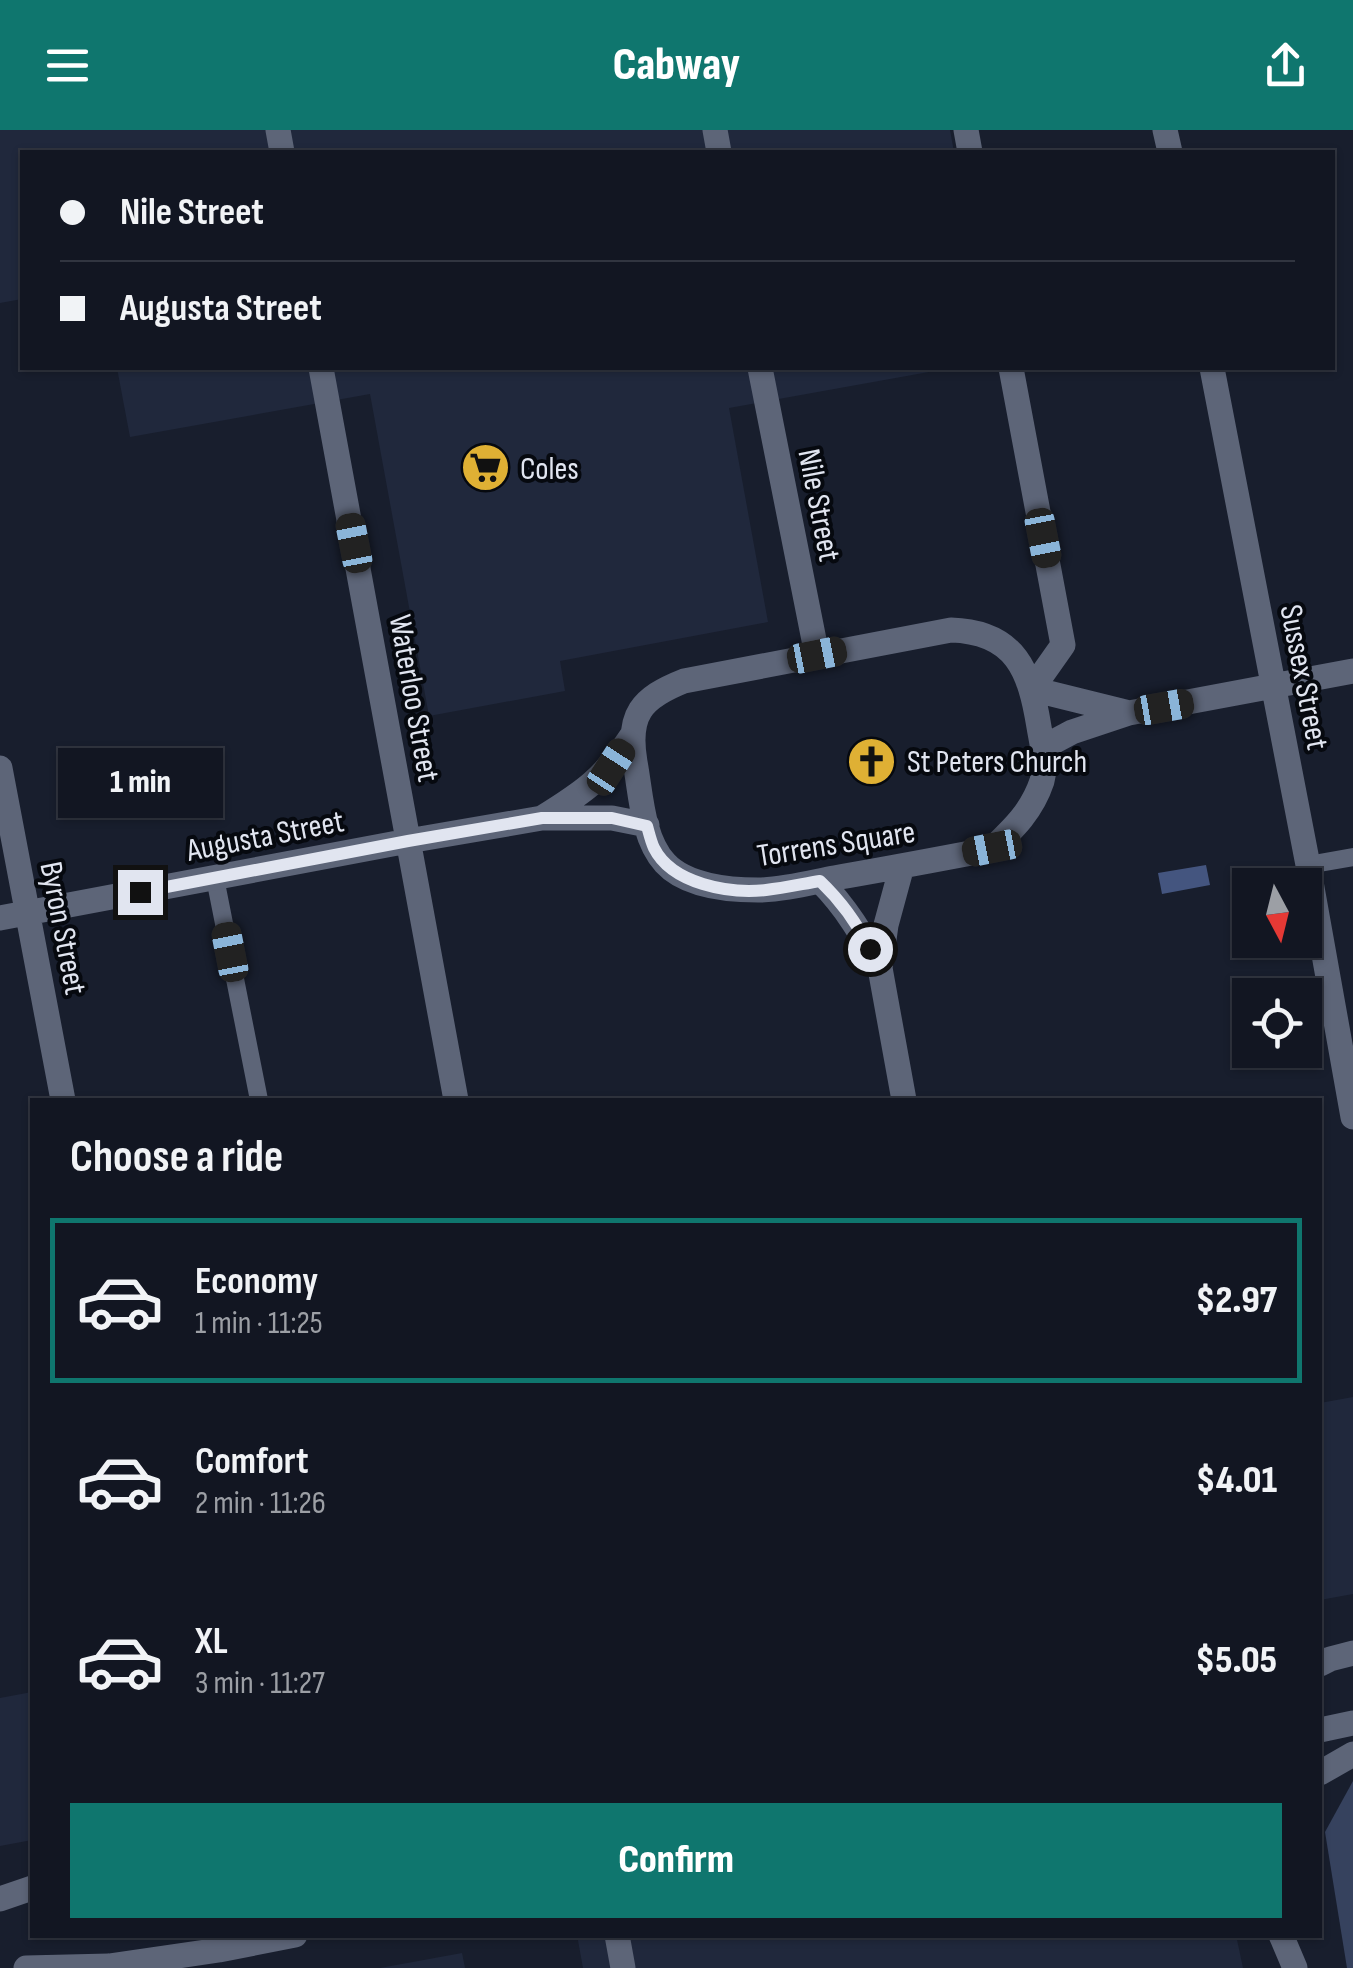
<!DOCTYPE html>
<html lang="en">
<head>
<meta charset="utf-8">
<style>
  body { margin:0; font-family:"Sofia Sans Condensed",sans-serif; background:#1f232f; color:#f1f3f6; height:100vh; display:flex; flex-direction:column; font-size:38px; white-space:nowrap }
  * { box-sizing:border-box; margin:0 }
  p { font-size:32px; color:#9c9fa5 }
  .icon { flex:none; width:55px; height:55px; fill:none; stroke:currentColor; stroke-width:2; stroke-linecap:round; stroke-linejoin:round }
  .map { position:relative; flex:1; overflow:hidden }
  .side { position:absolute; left:30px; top:968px; width:1292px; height:840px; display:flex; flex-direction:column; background:#121622; border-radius:0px; box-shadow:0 2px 8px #0004,0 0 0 2px #313540 }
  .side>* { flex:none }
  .banner { position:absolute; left:20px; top:20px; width:1315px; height:220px; border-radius:0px; box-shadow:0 2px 8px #0004,0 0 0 2px #313540; display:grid; align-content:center; height:220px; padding:0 40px; background:#121622 }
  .needle { width:65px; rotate:173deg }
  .fabs { position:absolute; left:1232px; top:738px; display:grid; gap:20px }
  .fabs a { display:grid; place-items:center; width:90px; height:90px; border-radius:0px; background:#121622; box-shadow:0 2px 8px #0004,0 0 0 2px #313540; font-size:50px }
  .end { position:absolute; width:45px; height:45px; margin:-22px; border:12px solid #e1e5f0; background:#111; box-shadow:0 0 0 5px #111 }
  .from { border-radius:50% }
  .bubble { position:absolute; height:70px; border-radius:0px; background:#121622; box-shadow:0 2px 8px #0004,0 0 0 2px #313540; font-size:32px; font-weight:800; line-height:70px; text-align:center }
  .car { position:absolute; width:30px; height:60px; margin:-30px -15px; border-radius:12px; box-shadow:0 0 8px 2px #0007; background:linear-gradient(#222 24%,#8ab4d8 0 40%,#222 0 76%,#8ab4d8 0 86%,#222 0) }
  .banner b { display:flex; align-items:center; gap:35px; height:95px; font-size:38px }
  .banner b+b { border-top:2px solid #313540 }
  .banner i { width:25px; height:25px; background:#f1f3f6 }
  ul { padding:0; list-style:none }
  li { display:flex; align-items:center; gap:30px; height:165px; margin:0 20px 15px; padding:0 20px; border:5px solid transparent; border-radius:0px }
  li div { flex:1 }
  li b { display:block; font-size:38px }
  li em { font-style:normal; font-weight:800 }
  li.current { border-color:#0f766e }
  li>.icon { width:90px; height:90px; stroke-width:1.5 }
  h2 { padding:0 40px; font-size:45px; line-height:120px }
  .cta { display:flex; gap:20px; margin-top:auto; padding:20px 40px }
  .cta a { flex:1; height:115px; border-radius:0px; background:#0f766e; color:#fff; font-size:40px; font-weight:800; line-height:115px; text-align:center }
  header { display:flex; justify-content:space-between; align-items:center; height:130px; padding:0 40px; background:#0f766e; color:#fff; font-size:45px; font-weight:800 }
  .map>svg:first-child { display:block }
  .built { fill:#20283c }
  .green { fill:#36425e }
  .water { fill:#44557f }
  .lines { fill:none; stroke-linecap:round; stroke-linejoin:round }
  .service { stroke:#5d6578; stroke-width:18 }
  .minor { stroke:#5d6578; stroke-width:25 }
  .tertiary { stroke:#5d6578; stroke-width:25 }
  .route { stroke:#e1e5f0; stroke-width:12 }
  .labels { text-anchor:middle; stroke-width:8; stroke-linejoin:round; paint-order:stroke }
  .poi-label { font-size:32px; fill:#e1e5f0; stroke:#06090f; text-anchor:start }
  .street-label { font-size:32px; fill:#e1e5f0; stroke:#06090f }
</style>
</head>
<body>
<header><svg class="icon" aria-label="menu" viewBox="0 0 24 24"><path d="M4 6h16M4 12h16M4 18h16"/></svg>Cabway<svg class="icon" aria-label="share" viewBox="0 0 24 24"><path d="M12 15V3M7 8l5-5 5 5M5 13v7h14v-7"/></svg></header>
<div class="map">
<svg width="1353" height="1838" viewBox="0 0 1353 1838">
  <rect width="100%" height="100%" fill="#181e2d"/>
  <!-- built -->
  <path class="built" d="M0,0H950L954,22H22V169L0,173Z
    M117,238H951L729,278L768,492L560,531L565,561L429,586L370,264L130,307Z
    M1353,1267V1464L1320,1470V1273Z
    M32,1562V1710L0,1716V1568Z
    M577,1805H1236L1243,1838H583Z
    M462,1823L465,1838H380Z"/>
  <!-- green -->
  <path class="green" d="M1353,1651V1838H1347L1325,1702Z"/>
  <!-- water -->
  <path class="water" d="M1206,735L1210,755L1162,764L1158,743Z"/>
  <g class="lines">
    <!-- service -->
    <path class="service" d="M1308,735L1353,727
      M215,748L259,970"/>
    <!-- minor -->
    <path class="minor" d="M278,0L282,22
      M715,0L719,22
      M966,0L970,22
      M1165,0L1170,22
      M321,238L456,970
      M760,238L817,525
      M1011,238L1063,515L1032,559L1129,583
      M1212,238L1308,735L1353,987
      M951,500C1016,502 1030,541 1039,597C1042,615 1047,633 1042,651C1032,681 1014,698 992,719C939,729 887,739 834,748C809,753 783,760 758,760C729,760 686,756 665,733C642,708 641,664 635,632C627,585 641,568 684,551Z
      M1042,618L1072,602L1129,583L1353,541
      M0,638L63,970
      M542,688C584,662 603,649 631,607
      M820,751C846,777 863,806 880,838L886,795L902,736
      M0,788L408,711L542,688H612L647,695
      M880,838L904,970
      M617,1805L623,1838"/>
    <!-- tertiary -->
    <path class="tertiary" d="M1320,1534L1330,1529L1353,1523
      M1320,1600L1353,1593
      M1320,1643L1353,1624
      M0,1769L32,1758
      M1281,1805L1295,1838
      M26,1838L109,1836L219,1820L295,1805"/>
  </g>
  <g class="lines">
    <!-- route -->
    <path class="route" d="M140,762L408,711L542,688H612L647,696C649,703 651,712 654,718C672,754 729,764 766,760C784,758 802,754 820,751C841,771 857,793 870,819"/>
  </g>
  <!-- icons -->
  <defs>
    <symbol id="supermarket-disc" viewBox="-11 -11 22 22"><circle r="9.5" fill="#dfb034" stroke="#06090f"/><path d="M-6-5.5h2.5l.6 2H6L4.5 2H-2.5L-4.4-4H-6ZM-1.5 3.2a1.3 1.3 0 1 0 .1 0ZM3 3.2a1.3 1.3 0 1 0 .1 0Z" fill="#111"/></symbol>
    <symbol id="church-disc" viewBox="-11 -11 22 22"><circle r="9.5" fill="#dfb034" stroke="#06090f"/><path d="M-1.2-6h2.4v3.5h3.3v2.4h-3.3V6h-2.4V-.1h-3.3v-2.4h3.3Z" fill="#111"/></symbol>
  </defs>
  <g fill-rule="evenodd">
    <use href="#supermarket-disc" x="458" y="310" width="55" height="55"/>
    <use href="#church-disc" x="844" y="604" width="55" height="55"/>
  </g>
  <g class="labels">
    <!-- poi labels -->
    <g class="poi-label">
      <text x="520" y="349">Coles</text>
      <text x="907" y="642">St Peters Church</text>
    </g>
    <!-- street labels -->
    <g class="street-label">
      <text transform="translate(820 375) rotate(79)" y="11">Nile Street</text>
      <text transform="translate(1305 547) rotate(79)" y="11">Sussex Street</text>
      <text transform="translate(415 568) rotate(80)" y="11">Waterloo Street</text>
      <text transform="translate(265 705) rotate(-11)" y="11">Augusta Street</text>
      <text transform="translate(836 713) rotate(-9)" y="11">Torrens Square</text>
      <text transform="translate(64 798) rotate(79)" y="11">Byron Street</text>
    </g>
  </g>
</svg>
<div class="fabs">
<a><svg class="needle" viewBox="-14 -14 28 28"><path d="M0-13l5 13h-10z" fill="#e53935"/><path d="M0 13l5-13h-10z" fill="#9c9fa5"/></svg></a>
<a><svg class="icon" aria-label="locate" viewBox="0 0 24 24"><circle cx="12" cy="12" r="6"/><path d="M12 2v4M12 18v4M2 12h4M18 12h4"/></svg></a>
</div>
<i class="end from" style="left:870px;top:819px"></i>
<i class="end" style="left:140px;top:762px"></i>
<div class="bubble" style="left:58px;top:618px;width:165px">1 min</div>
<i class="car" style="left:1043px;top:408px;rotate:169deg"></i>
<i class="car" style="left:354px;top:413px;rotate:349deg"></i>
<i class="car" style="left:817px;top:525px;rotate:79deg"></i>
<i class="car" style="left:1164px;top:577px;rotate:80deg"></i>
<i class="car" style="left:611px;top:637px;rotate:33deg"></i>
<i class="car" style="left:992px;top:718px;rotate:259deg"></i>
<i class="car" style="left:230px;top:822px;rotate:349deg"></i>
<div class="banner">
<b><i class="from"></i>Nile Street</b>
<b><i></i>Augusta Street</b>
</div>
<section class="side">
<h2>Choose a ride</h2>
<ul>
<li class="current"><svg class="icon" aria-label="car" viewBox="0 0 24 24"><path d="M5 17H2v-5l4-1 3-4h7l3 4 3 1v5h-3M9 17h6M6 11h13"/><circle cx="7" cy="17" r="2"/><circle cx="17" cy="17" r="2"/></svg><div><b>Economy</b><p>1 min · 11:25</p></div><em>$2.97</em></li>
<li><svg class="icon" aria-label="car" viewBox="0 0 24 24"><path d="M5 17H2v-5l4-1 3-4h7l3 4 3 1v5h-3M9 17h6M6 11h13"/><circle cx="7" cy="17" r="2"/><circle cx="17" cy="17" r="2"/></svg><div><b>Comfort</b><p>2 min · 11:26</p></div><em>$4.01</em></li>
<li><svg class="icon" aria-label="car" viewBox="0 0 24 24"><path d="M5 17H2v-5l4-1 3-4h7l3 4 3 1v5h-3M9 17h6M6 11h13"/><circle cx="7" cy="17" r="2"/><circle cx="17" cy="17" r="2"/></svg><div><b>XL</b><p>3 min · 11:27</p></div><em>$5.05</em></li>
</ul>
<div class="cta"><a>Confirm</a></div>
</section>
</div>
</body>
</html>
